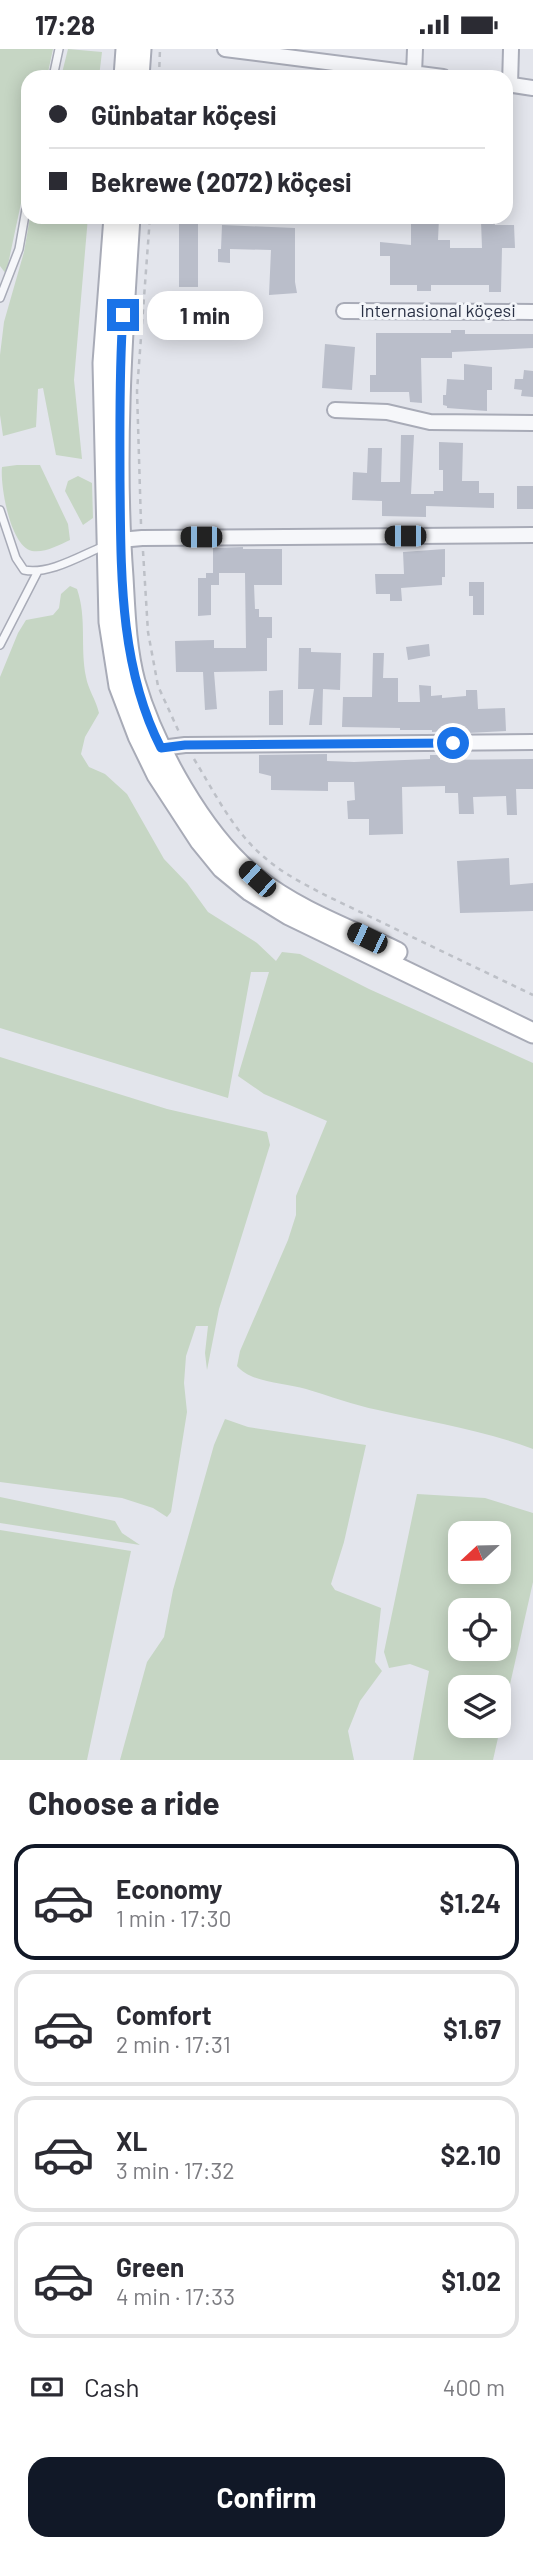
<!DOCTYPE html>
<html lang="en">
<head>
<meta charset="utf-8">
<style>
  body { margin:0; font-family:Barlow,sans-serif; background:#f7f7f7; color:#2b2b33; height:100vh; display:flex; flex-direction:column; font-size:26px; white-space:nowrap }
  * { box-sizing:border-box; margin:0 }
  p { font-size:23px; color:#7c7c81 }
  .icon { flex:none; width:38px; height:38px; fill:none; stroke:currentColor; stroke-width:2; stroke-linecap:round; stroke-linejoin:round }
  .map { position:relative; height:1711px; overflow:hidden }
  .side { display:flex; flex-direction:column; background:#fff; flex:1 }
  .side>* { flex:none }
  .hud { position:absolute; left:21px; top:21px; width:492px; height:154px; border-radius:21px; box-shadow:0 4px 18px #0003; display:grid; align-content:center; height:154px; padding:0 28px; background:#fff }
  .needle { width:46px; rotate:248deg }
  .tools { position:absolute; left:448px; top:1472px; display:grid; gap:14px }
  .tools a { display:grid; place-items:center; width:63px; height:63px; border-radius:14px; background:#fff; box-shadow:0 4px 18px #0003; font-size:35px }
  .end { position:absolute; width:32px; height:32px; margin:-16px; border:9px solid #1a73e8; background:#fff; box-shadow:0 0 0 4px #fff }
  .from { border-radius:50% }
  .bubble { position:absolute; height:49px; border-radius:21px; background:#fff; box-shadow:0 4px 18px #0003; font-size:23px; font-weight:700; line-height:49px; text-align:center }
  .car { position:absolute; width:21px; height:42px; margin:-21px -10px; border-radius:9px; box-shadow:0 0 5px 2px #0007; background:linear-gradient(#222 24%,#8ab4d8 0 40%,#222 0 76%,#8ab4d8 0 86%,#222 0) }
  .hud b { display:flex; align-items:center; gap:24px; height:66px; font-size:26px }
  .hud b+b { border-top:2px solid #e1e1e2 }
  .hud i { width:18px; height:18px; background:#2b2b33 }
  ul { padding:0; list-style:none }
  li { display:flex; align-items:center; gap:21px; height:116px; margin:0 14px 10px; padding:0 14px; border:4px solid #e1e1e2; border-radius:21px }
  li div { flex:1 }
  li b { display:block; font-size:26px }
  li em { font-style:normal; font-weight:700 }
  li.active { border-color:#111827 }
  li>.icon { width:63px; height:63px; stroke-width:1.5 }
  h2 { padding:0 28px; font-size:32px; line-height:84px }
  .pay { display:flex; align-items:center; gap:18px; height:77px; padding:0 28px; font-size:26px }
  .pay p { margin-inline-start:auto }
  .action { display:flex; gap:14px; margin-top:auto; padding:14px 28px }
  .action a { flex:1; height:80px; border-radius:21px; background:#111827; color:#fff; font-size:28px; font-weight:700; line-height:80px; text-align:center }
  .status { display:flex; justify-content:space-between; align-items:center; height:49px; padding:0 35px; background:#fff; direction:ltr }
  .status svg { height:19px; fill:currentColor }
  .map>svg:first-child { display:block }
  .green { fill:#c6d6c4; fill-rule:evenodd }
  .building { fill:#babeca }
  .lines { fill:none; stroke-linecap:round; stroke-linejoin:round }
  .service-casing { stroke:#a8abb7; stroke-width:10 }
  .minor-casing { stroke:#a8abb7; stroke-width:18 }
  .secondary-casing { stroke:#a8abb7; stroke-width:23 }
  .path { stroke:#bdc0c7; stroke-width:2.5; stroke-dasharray:5 5; stroke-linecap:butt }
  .service { stroke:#f6f7fa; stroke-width:7 }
  .minor { stroke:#f6f7fa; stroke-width:14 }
  .secondary { stroke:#fff; stroke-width:19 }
  .route { stroke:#1a73e8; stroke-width:9 }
  .labels { text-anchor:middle; stroke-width:6; stroke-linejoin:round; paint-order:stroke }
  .street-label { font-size:18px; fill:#2a3145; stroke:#f3f5f9 }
</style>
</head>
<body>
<div class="status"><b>17:28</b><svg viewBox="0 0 49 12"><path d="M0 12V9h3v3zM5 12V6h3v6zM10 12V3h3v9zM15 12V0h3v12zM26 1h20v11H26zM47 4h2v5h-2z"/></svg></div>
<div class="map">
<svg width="533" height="1711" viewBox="0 0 533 1711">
  <rect width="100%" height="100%" fill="#e3e5ec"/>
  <!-- green -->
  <path class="green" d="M0,0H53L47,28H28V121L6,225L0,217Z
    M68,0L102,3L99,28H61Z
    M30,168H88L74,331L82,410L56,406L43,339L38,340L36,378L3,387L0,366V306L4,273L24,203Z
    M17,416H40L68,475L70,491C59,496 45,504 32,502C10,497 0,436 2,418Z
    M78,427L92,434L93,469L83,476L65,442L68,432Z
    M70,537L77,540C87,569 80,598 86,628C88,640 96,651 99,664L85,688L81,705L89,718L105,725L127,745L164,810L187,834L208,863L257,894L276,912L282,903L300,905L369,940L533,1014V1400C483,1381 430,1373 378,1361C353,1356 330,1347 306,1340C285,1334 251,1334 237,1317L240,1302L288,1191L296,1166V1147L327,1072L264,1045L238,1027L269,923H251L228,1049L0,979V628L18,584L26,571L53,566L59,559L61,545Z
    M0,1008L167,1060L267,1083L270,1096L219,1260L207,1321L205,1304L208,1277H196L186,1307L184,1334L187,1363L171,1463L167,1468L153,1459L122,1449L0,1433Z
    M225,1370L248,1378L366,1396L344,1493L331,1535L335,1541L381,1559L375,1613L382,1622L360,1652L348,1682L354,1711H120L147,1613L164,1588L173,1541L214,1396Z
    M417,1445L485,1449L533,1464V1533L493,1711H413L429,1622L410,1615L389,1619L384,1603ZM460,1484H499V1522H460ZM460,1561H499V1600H460ZM460,1638H499V1676H460Z
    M0,1448L115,1472L122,1484L140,1496L0,1474Z
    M0,1481L131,1502L87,1711H0Z"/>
  <!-- building -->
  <path class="building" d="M422,168L439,169L438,191H450V199H482L481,172L494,171L495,176H514L515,199H502L501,243H489V236H431V242H417V236H390V207H380V193L411,196V172L422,173Z
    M179,173H198V238H179Z
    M222,176L295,179V233L297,244L269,246L271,201L230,200V214L218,213V200H221Z
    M451,281H465V285H533V299L452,303V309H421L422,354L410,353L409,343H370V326H376V284H451Z
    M325,295L355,298L352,341L322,339Z
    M464,315L492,318V341H487V362L447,359V357L443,356V346H446L447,330L464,331Z
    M524,321L533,322V348L521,347L522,341L514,340L515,330H523Z
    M401,386H414L411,445H434V442H443V421H439V393L463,394L462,432H479V444H494V459L426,457V468L382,467V452L352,451L353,423L367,424L368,399H382L381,433H400Z
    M517,437H533V460H517Z
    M243,498V500H282V536H254L255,560H259V568H272V589H267V622L214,623L217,660L205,661L203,623H176L175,592L214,591V599H246L245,524H213V499Z
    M445,500V528H442V536L401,539L402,552H390V545H376L375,525H404L403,503Z
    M206,524H219V536H211V566L198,567V529H206Z
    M469,533H484V566H473V547H469Z
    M429,595L430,607L408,611L406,598Z
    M299,599H311V603L341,604L340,641L323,640L322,676H309L314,640H298Z
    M373,604H384L383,629H398V653H420L419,636L431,637V647L442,646V649L466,647V641H477L478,660L505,659L506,682L468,684V681L432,683V681H400V679L342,678L343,648H372Z
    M283,641V676H269V642Z
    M327,705V712L354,713L430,710V706H440V711L533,710V740H516L517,766H507L506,747L473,748L474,765H459L458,744H445V737L402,738L403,785L369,786V770H348L347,752L355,751L354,733H328V742L271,741V727L259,724V706Z
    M509,809L510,836L533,834V862L460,864L457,812Z"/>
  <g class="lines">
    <defs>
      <path id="service" d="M53,28L59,0
        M0,249L19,200L28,149
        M0,461L16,509L24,521C49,526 80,507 104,497
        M0,596L37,524"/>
      <path id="minor" d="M225,0L443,28
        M414,25L415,0
        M506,35L533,39
        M510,36L511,0
        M344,262L533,263
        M335,361L387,363L430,373L533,374
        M120,491L142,489L533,486
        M161,699L185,696L533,693"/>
      <path id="secondary" d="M124,28L126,0
        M139,28L141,0
        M114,168L103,314L109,573L119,637L138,687L157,726L200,792L222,819L250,842L289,866L533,984
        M130,168C122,288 114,408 123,528C125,563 126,599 135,633C154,698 203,787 256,829C297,862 351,881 397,903"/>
    </defs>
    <!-- service casing -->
    <use href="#service" class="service-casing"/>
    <!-- minor casing -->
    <use href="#minor" class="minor-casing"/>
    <!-- secondary casing -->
    <use href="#secondary" class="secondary-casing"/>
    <!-- path -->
    <path class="path" d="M159,28L160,0
      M141,475L137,342L150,168
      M143,502L148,583L158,637L179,683
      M194,710C215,744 233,782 264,808C282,824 304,835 325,846L533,946"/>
    <!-- service -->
    <use href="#service" class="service"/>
    <!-- minor -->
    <use href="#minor" class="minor"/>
    <!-- secondary -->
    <use href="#secondary" class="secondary"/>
  </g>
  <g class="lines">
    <!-- route -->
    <path class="route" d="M123,266C119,321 120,377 120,432C121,522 119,617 161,699L185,696L453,694"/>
  </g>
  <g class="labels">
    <!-- street labels -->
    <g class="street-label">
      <text x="438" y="268">Internasional köçesi</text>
    </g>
  </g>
</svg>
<div class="tools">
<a><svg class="needle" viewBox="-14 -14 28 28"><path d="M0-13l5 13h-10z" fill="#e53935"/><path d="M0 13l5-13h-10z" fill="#7c7c81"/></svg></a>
<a><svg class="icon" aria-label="locate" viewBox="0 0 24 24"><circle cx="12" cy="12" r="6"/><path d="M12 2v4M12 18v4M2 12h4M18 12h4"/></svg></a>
<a><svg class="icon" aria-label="layers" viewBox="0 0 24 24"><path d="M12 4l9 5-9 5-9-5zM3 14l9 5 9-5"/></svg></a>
</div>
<i class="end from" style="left:453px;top:694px"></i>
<i class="end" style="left:123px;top:266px"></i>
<div class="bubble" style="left:147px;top:242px;width:116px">1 min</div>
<i class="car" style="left:405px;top:487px;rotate:270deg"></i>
<i class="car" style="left:201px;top:488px;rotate:270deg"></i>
<i class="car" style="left:257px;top:830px;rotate:312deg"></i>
<i class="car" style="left:367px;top:889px;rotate:296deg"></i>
<div class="hud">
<b><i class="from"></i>Günbatar köçesi</b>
<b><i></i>Bekrewe (2072) köçesi</b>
</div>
</div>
<section class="side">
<h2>Choose a ride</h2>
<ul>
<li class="active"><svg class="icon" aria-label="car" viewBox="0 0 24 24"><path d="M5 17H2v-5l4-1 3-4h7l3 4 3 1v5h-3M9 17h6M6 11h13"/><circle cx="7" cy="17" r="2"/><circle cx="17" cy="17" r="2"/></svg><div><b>Economy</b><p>1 min · 17:30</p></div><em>$1.24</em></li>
<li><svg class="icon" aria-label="car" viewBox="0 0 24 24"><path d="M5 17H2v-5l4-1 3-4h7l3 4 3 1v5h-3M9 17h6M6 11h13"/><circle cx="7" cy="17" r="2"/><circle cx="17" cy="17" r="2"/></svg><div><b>Comfort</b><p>2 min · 17:31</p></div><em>$1.67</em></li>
<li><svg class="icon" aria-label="car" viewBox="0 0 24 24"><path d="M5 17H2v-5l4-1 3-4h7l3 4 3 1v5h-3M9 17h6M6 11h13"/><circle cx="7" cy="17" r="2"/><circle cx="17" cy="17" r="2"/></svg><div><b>XL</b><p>3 min · 17:32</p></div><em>$2.10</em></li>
<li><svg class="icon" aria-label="car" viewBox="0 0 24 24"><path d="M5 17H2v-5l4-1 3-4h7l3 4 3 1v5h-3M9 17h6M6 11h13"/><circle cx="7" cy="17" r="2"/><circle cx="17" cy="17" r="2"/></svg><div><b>Green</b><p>4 min · 17:33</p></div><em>$1.02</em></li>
</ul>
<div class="pay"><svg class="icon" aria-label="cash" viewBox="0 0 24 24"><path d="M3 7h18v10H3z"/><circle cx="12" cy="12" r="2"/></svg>Cash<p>400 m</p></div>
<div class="action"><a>Confirm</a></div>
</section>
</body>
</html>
